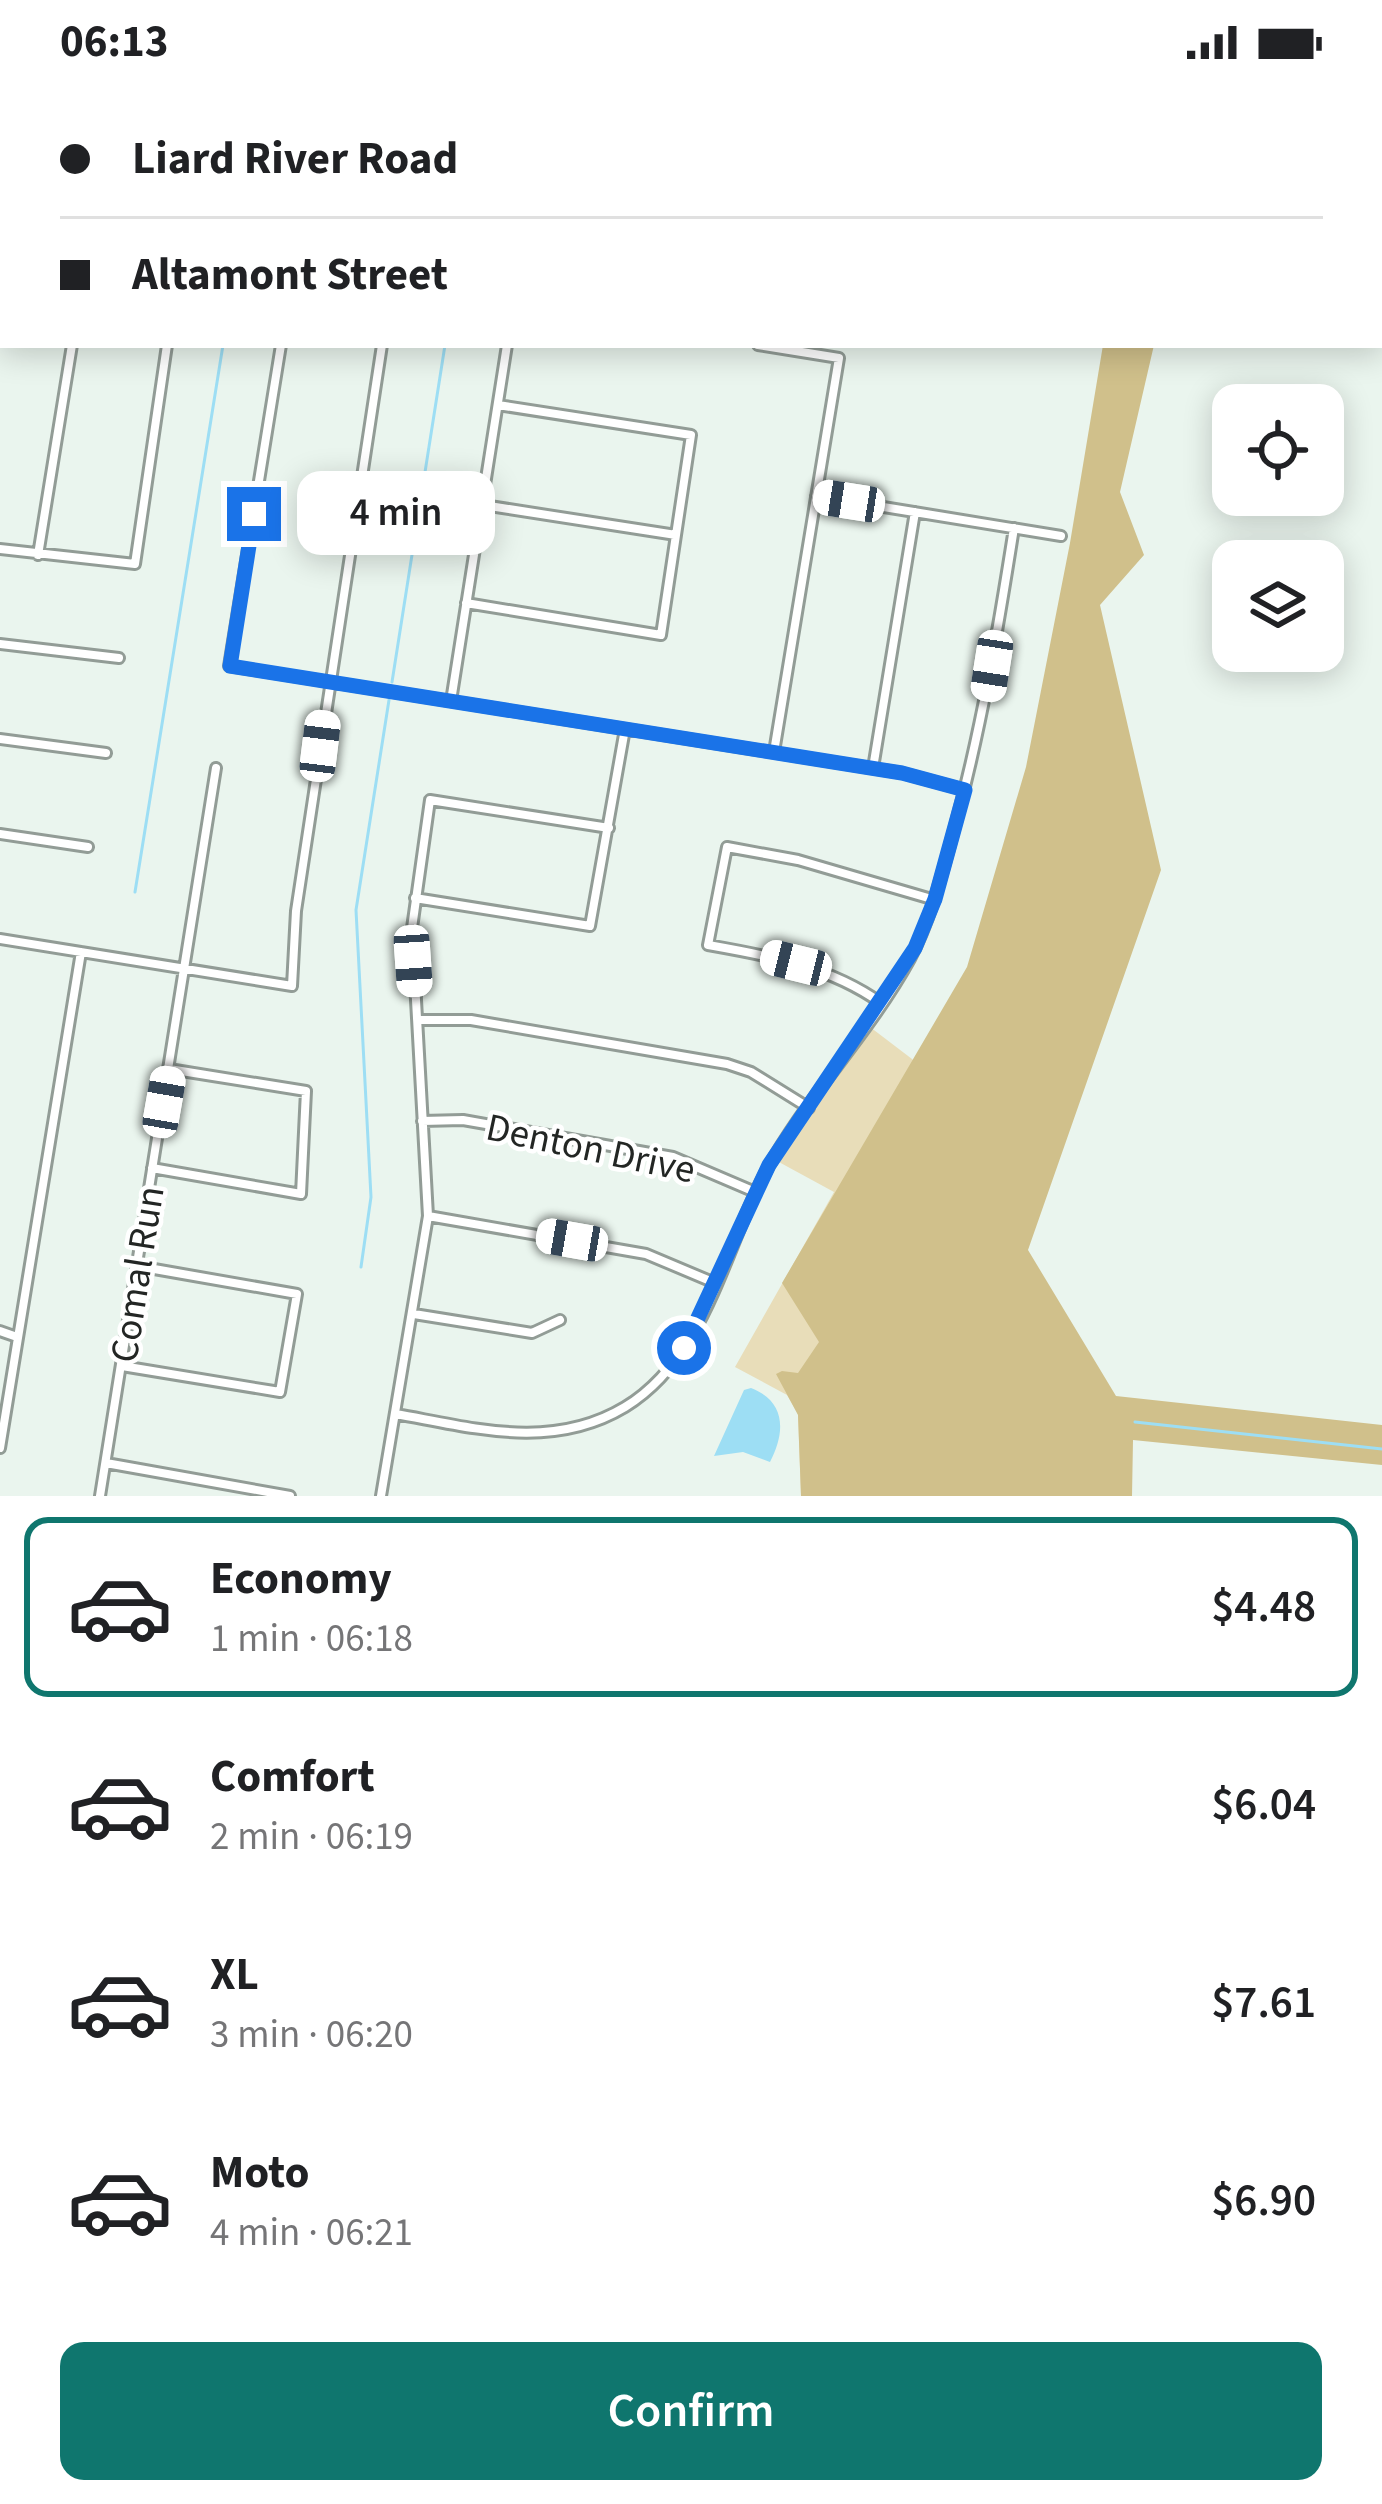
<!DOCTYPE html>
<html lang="en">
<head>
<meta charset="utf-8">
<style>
  body { margin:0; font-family:"Source Sans 3",sans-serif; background:#f2f2f2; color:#202124; height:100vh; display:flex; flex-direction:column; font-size:45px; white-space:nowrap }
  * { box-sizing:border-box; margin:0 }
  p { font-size:39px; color:#757577 }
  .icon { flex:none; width:66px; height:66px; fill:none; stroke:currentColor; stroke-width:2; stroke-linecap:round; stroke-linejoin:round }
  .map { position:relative; height:1412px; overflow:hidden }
  .side { display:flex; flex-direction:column; background:#fff; flex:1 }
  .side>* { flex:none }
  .guide { position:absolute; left:0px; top:0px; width:1383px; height:264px; box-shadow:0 6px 30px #0003; display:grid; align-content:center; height:264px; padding:0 60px; background:#fff }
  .fabs { position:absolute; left:1212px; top:300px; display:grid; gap:24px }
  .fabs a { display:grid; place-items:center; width:132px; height:132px; border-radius:24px; background:#fff; box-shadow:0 6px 30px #0003; font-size:60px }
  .end { position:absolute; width:54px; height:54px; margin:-27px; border:15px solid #1a73e8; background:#fff; box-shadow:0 0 0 6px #fff }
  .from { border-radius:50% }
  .bubble { position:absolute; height:84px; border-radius:24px; background:#fff; box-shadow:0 6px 30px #0003; font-size:39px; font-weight:600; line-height:84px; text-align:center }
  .car { position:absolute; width:36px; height:72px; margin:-36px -18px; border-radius:15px; box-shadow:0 0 9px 3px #0007; background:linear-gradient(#fff 24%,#345 0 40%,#fff 0 76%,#345 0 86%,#fff 0) }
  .guide b { display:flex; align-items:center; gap:42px; height:114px; font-size:45px }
  .guide b+b { border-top:3px solid #e0e0e0 }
  .guide i { width:30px; height:30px; background:#202124 }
  ul { padding:21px 0 0; list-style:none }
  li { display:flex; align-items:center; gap:36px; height:180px; margin:0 24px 18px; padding:0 36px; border:6px solid transparent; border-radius:24px }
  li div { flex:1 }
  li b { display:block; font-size:45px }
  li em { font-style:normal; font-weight:600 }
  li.selected { border-color:#0f766e }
  li>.icon { width:108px; height:108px; stroke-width:1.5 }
  .primary-button { display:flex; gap:24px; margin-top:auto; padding:24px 60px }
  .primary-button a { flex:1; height:138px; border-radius:24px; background:#0f766e; color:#fff; font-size:48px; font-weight:600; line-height:138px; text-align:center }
  .status { display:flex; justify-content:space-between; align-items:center; height:84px; padding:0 60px; background:#fff; direction:ltr }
  .status svg { height:33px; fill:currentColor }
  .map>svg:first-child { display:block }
  .green { fill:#e8ddb9 }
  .forest { fill:#d0c08b }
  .water { fill:#9ddef4 }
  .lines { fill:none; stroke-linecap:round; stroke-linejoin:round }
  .stream { stroke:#9ddef4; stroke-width:3 }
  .street-casing { stroke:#929c96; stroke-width:14 }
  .street { stroke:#fff; stroke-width:8 }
  .route { stroke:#1a73e8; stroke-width:15 }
  .labels { text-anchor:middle; stroke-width:9; stroke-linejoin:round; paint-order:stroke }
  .street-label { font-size:39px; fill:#232624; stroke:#fff }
</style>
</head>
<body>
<div class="status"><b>06:13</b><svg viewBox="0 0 49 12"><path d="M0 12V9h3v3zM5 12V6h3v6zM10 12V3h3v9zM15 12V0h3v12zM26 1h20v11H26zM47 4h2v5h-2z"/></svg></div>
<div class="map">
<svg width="1382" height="1412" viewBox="0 0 1382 1412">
  <rect width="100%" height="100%" fill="#eaf5ee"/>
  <!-- green -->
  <path class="green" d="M870,943L912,975L991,1064L877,1412H801L798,1330L787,1311L735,1283L834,1108L777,1077Z"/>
  <!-- forest -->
  <path class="forest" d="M1103,261H1154L1120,408L1144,471L1100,521L1161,786L1028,1166L1116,1312L1382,1341V1381L1133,1356L1132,1412H801L798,1331L776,1290L782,1287L798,1289L819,1258L782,1199L967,883L1026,683L1070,459Z"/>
  <!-- water -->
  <path class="water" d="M751,1304C787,1318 785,1349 770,1378L743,1368L714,1372L744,1306Z"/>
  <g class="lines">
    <!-- stream -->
    <path class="stream" d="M264,3L265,0
      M486,3V0
      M1156,3L1157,0
      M392,598L445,261
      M135,808L223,261
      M361,1183L371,1113L356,826L389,616
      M1135,1338L1382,1365"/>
    <defs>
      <path id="street" d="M698,0L700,3
        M17,3L18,0
        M113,3L114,0
        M208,3V0
        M321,3L322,0
        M423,3L424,1
        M548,3V0
        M0,106L3,88
        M0,139L3,140
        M281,261L229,582L902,689L965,706
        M758,261L839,274L774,668
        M816,412L1061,452
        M483,421L676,451
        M0,465L135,480L167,261
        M38,471L72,261
        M466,519L661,551L691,351L498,321
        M0,560L119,574
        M451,617L507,261
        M0,655L106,669
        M873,684L915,428
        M0,750L88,763
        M415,814L590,842L625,645
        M0,855L292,902L296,827L382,261
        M881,919C829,882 770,872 708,861L727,763L798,776L935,816
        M418,936H471L727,980L751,988L809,1024
        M422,1037L463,1036L673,1073L755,1108
        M152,1084L301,1110L306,1007L169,985
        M428,1132L646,1170L715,1199
        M414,1230L532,1249L560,1236
        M0,1247L17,1253
        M122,1282L280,1308L297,1210L137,1182
        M396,1330C474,1344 552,1367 625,1323C704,1275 723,1171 763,1093C803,1016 868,952 910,875C931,835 942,790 954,746C981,646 998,546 1014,444
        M0,1364L81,868
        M106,1379L290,1412
        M100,1412L216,684
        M381,1412L428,1132L412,844L430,716L609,744"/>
    </defs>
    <!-- street casing -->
    <use href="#street" class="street-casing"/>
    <!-- street -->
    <use href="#street" class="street"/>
  </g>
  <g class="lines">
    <!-- route -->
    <path class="route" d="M254,430L230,582L902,689L965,706L935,815L915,864L769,1081L684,1264"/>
  </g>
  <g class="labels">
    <!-- street labels -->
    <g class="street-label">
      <text transform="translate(591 1063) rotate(12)" y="14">Denton Drive</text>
      <text transform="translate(136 1190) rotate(-81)" y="14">Comal Run</text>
    </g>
  </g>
</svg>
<div class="fabs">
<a><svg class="icon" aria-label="locate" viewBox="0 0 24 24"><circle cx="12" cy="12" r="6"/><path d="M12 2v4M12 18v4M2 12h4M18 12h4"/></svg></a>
<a><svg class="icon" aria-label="layers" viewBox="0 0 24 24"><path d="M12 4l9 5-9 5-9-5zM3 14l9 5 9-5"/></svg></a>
</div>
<i class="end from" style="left:684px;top:1264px"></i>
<i class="end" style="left:254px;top:430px"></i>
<div class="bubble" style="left:297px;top:387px;width:198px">4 min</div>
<i class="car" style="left:849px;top:417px;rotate:279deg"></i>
<i class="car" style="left:992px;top:582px;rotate:189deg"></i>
<i class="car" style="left:320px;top:662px;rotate:7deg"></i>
<i class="car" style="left:413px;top:877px;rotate:176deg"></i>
<i class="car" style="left:796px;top:879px;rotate:284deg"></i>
<i class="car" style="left:164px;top:1018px;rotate:10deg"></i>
<i class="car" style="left:572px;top:1156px;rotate:280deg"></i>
<div class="guide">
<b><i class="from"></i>Liard River Road</b>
<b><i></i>Altamont Street</b>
</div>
</div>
<section class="side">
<ul>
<li class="selected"><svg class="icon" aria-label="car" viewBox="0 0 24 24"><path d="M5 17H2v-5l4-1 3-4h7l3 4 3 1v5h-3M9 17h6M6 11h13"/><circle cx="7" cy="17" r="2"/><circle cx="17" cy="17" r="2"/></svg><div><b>Economy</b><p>1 min · 06:18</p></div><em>$4.48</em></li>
<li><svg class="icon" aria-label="car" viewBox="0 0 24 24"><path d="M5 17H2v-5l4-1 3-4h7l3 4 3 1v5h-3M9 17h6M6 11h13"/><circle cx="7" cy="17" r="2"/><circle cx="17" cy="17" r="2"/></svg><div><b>Comfort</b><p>2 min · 06:19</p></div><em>$6.04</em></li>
<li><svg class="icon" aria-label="car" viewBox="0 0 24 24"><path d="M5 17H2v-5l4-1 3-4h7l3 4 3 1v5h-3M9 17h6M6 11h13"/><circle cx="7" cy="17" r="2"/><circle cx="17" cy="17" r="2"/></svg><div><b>XL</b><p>3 min · 06:20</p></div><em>$7.61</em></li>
<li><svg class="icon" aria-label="car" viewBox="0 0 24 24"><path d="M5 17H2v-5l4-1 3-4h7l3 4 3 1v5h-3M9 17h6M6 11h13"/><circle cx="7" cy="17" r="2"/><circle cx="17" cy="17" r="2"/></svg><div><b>Moto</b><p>4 min · 06:21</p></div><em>$6.90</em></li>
</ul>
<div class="primary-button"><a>Confirm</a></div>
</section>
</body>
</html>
